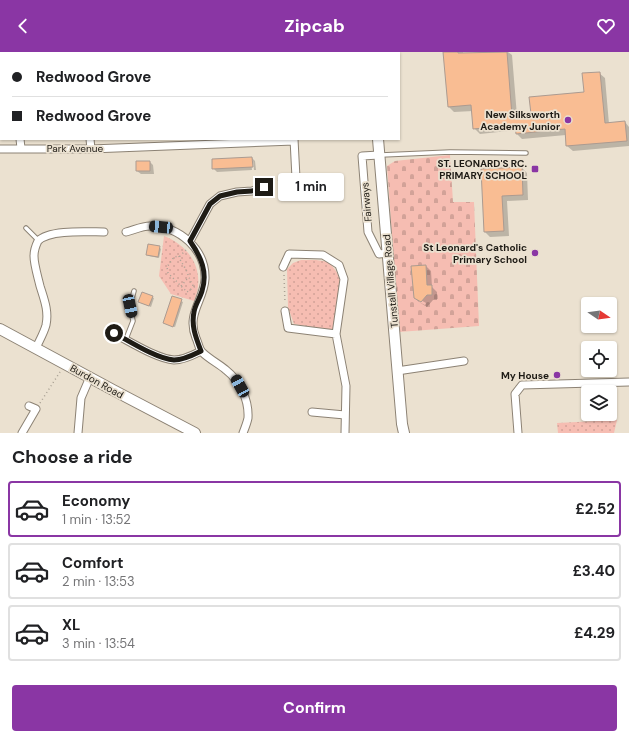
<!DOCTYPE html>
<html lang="en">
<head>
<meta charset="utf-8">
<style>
  body { margin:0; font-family:"DM Sans",sans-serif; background:#f6f6f6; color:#202124; height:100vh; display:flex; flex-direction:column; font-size:15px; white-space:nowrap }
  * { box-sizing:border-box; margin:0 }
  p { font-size:13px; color:#757577 }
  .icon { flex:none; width:22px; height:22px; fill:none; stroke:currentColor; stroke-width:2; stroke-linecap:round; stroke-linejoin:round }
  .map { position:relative; height:381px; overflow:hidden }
  .drawer { display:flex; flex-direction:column; background:#fff; flex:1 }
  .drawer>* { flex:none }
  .guide { position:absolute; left:0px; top:0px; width:400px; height:88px; box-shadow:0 1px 3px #0004; display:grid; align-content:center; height:88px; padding:0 12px; background:#fff }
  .needle { width:26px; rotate:103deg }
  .buttons { position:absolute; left:581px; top:245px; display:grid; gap:8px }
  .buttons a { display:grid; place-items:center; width:36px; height:36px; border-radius:4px; background:#fff; box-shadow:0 1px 3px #0004; font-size:20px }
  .end { position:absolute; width:18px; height:18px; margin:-9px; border:5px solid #1e1b15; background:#fff; box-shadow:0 0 0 2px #fff }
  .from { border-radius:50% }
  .bubble { position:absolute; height:28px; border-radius:4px; background:#fff; box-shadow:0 1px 3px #0004; font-size:13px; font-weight:700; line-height:28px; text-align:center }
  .car { position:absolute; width:12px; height:24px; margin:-12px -6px; border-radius:5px; box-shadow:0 0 3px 1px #0007; background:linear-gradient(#222 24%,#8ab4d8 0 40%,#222 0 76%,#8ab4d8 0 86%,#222 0) }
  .guide b { display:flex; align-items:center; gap:14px; height:38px; font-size:15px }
  .guide b+b { border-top:1px solid #e0e0e0 }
  .guide i { width:10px; height:10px; background:#202124 }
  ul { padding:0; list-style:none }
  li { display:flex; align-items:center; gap:12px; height:56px; margin:0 8px 6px; padding:0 4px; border:2px solid #e0e0e0; border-radius:4px }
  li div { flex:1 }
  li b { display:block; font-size:15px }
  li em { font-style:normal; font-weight:700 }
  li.active { border-color:#8a36a4 }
  li>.icon { width:36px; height:36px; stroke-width:1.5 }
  h2 { padding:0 12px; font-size:18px; line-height:48px }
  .cta { display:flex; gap:8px; margin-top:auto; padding:8px 12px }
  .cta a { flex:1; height:46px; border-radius:4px; background:#8a36a4; color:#fff; font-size:16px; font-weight:700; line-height:46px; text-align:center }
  header { display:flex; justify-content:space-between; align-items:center; height:52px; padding:0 12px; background:#8a36a4; color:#fff; font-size:18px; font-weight:700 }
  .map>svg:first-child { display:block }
  .cemetery { fill:url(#cemetery-stones) }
  .park { fill:url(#park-dots) }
  .shadow { fill:#0003 }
  .building { fill:#f9bd93; stroke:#ab9b91 }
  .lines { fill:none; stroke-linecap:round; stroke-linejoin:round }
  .lane-casing { stroke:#8c8274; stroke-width:5.5 }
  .street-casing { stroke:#8c8274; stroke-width:9 }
  .secondary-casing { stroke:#8c8274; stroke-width:12 }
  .path { stroke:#a9a194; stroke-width:1.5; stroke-dasharray:1 3; stroke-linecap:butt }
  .lane { stroke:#fff; stroke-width:3.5 }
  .street { stroke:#fff; stroke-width:7 }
  .secondary { stroke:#fff; stroke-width:10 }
  .route { stroke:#1e1b15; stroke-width:5 }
  .poi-dot { fill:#8a36a4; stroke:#ebe1d0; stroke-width:1.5 }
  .labels { text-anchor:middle; stroke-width:3.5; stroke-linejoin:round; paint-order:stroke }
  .poi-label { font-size:10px; font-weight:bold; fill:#1e1b15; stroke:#ebe1d0; text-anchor:end }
  .street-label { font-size:10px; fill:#1e1b15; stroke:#ebe1d0 }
</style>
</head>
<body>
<header><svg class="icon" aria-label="back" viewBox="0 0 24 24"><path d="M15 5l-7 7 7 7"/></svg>Zipcab<svg class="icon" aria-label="heart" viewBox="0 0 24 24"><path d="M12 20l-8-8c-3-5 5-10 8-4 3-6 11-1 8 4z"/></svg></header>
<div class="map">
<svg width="629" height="381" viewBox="0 0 629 381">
  <defs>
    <pattern id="cemetery-stones" width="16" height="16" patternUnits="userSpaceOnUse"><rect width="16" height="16" fill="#f6bdb2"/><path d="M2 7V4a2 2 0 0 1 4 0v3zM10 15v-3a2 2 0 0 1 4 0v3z" fill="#d2a298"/></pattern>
    <pattern id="park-dots" width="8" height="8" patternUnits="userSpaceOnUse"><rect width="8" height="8" fill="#f6bdb2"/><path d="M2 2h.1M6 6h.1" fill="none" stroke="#d2a298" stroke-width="1.8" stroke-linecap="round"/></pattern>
  </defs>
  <rect width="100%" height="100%" fill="#ebe1d0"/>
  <!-- cemetery -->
  <path class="cemetery" d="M450,103L453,150H474L479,274L399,280L387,114L395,109Z"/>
  <!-- park -->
  <path class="park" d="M164,184C192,195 206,221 194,249L171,242L159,224Z
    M301,208H316L329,210L336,219L341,230L335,277L331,278L294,272L288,255L287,217L293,211Z
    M617,368L614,381H558L557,371Z"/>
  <!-- shadow -->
  <path class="shadow" d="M302,0H313V1H303Z
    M444,0H463V2L481,0H508L512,3L517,64L532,63L585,41L599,21L605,26L609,72L625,70L629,75V94L573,99L567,94L566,83L522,87L516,81V78L480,82L474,76L473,59L454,60L449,55Z
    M252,106L255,109L256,118H254L253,108H251L252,118L217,120L213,116Z
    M150,110L153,113L154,122H141L137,119Z
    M522,116L527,121L528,148L507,149L509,184L490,185L485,180L482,118Z
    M159,195L161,197L159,206L149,204L147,203Z
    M426,214L431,219L432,235L437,240V248H433L427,255L419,250L425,253L426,251L419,247V250L415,246Z
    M143,241L154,246L151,255L141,251Z
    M173,245L183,250L175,275L164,271Z"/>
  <!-- building -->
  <path class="building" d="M443,0H458V1L507,0L512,64L531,62L529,45L584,40L582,21L600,20L605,71L625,69L627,89L566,94L565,77L516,82L515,73L473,77L471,53L448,55Z
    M252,105L253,115L212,117V107Z
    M136,109H150V119H136Z
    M522,115L523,143L502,144L504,179L484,180L481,117Z
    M148,192L160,194L158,205L146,203Z
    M426,213L427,233H432V243H427L421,250L414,246L411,214Z
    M142,240L153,244L149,254L138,250Z
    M172,244L182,247L173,275L163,271Z"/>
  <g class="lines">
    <defs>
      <path id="lane" d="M320,0V1
        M381,103L450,100L526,101
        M26,176L39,189
        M126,287L133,269L130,254L134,239"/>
      <path id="street" d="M16,0L17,1
        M86,0V1
        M289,0V1
        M20,87L21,96
        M90,87L91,97
        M294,87L296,126
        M0,97H91L294,89
        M379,103L362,104L368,180L379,202L388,201
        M126,180C134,178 142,174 150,174C179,174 206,197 205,227C204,248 186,262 196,286C198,290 199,297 202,300C209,307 219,312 226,318C240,329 249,348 248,366C247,371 245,376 243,381
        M190,189L210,152L220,144L237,140L252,139L264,135
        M283,215L289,202L323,203L339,213L344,227L336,282L346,334L345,381
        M285,259L288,276L336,282
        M113,281C129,289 157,307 174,308C184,308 193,303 201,299
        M36,296C39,289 44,281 46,273C49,259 44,247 40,234C38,225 34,213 34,204C34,200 36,193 38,189C49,177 89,180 104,180
        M397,319L464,309
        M312,360L345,363
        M22,381L36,357L29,354
        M78,381L81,346L90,325
        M518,381L515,342L522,333L629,330"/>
      <path id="secondary" d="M370,0V1
        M378,87L402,372L404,381
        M0,277L113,338L195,381"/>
    </defs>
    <!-- lane casing -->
    <use href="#lane" class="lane-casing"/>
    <!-- street casing -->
    <use href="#street" class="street-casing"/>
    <!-- secondary casing -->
    <use href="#secondary" class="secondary-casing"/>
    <!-- path -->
    <path class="path" d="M128,0V1
      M270,130L288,127
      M186,198L180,204L174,205L167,215L168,221L187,240L194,235L197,236
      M179,204C180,209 183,212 185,216C189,223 189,228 194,235
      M284,223L285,251
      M181,234L188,226
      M40,351L60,320"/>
    <!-- lane -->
    <use href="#lane" class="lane"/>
    <!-- street -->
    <use href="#street" class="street"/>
    <!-- secondary -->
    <use href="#secondary" class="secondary"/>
  </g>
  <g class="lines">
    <!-- route -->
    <path class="route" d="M114,281C129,289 157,307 174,308C184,308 193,303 201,299C196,286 191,274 194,260C195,253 200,246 202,239C208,220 201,205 190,189L210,152L220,144L237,140L252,139L264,135"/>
  </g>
  <!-- markers -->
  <g class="poi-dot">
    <circle cx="568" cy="68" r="4"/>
    <rect x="531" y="113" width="8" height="8" rx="2"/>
    <circle cx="535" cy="201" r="4"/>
    <circle cx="557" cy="323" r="4"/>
  </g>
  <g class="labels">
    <!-- poi labels -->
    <g class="poi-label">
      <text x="560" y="66">New Silksworth<tspan x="560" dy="12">Academy Junior</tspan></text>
      <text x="527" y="115">ST. LEONARD'S RC.<tspan x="527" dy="12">PRIMARY SCHOOL</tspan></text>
      <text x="527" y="199">St Leonard's Catholic<tspan x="527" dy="12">Primary School</tspan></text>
      <text x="549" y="327">My House</text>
    </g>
    <!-- street labels -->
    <g class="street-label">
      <text x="75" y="100">Park Avenue</text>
      <text transform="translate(366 150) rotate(-95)" y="4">Fairways</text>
      <text transform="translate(390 229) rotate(-95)" y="4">Tunstall Village Road</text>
      <text transform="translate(97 329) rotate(29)" y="4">Burdon Road</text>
    </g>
  </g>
</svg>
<div class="buttons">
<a><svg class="needle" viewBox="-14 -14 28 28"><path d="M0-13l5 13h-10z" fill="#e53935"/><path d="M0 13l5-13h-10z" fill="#757577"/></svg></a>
<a><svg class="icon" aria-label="locate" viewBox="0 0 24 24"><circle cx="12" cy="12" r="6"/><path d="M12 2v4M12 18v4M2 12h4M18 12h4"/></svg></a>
<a><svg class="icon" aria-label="layers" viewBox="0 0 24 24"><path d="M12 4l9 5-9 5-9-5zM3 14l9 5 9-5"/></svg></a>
</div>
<i class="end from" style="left:114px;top:281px"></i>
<i class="end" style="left:264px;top:135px"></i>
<div class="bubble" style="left:278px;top:121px;width:66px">1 min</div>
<i class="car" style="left:161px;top:175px;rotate:275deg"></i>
<i class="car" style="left:130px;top:254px;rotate:168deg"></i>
<i class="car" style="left:240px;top:334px;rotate:331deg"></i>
<div class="guide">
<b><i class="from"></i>Redwood Grove</b>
<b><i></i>Redwood Grove</b>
</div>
</div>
<section class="drawer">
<h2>Choose a ride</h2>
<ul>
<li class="active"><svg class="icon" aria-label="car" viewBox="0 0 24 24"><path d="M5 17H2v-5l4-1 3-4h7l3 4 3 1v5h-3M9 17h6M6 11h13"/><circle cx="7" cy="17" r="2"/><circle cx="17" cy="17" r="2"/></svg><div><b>Economy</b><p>1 min · 13:52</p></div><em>£2.52</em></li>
<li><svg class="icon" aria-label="car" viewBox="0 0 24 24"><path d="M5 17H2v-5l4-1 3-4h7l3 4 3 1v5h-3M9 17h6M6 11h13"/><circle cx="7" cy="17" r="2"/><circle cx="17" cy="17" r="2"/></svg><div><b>Comfort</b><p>2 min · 13:53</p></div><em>£3.40</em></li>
<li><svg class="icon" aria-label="car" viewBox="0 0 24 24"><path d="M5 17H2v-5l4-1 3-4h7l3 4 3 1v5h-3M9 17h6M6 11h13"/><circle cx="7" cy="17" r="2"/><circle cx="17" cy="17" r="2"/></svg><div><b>XL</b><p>3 min · 13:54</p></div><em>£4.29</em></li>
</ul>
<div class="cta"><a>Confirm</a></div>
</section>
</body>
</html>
